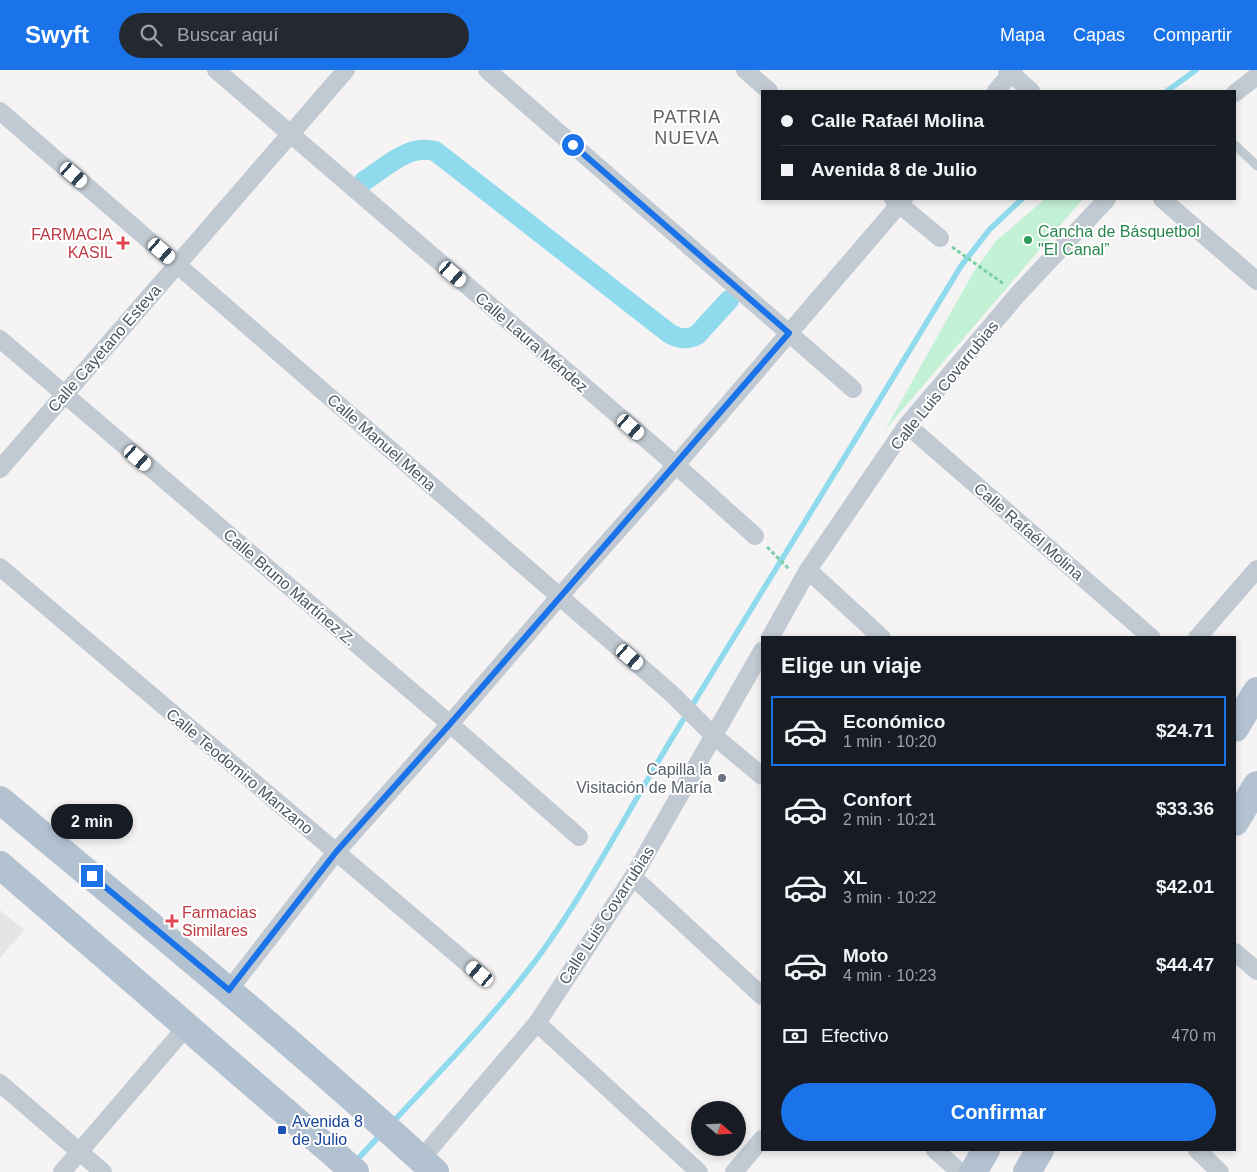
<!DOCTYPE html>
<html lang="es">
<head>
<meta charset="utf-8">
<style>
  body { margin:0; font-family:Arial,sans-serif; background:#242831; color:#f1f3f6; height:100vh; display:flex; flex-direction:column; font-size:19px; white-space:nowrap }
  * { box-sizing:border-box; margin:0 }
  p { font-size:16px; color:#9ea1a6 }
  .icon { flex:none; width:28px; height:28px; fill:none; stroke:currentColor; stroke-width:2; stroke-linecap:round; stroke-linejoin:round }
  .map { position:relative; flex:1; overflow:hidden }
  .panel { position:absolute; left:761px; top:566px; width:475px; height:515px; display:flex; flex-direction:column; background:#171b24; border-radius:0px; box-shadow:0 2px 8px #0003 }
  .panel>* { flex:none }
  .banner { position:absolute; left:761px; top:20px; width:475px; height:110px; border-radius:0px; box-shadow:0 2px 8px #0003; display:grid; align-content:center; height:110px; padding:0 20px; background:#171b24 }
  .needle { width:32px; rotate:109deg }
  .controls { position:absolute; left:691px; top:1031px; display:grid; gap:10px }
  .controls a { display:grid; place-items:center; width:55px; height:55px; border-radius:50%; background:#171b24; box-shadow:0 2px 8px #0003; font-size:25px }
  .end { position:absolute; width:22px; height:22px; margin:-11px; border:6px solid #1a73e8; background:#fff; box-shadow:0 0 0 2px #fff }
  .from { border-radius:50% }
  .bubble { position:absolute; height:35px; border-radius:18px; background:#171b24; box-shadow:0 2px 8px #0003; font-size:16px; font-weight:700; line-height:35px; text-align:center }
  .car { position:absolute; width:15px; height:30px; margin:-15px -8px; border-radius:6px; box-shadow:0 0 4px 1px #0007; background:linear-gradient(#fff 24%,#345 0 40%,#fff 0 76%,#345 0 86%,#fff 0) }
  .banner b { display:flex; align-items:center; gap:18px; height:48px; font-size:19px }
  .banner b+b { border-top:1px solid #363941 }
  .banner i { width:12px; height:12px; background:#f1f3f6 }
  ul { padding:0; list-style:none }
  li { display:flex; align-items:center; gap:15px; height:70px; margin:0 10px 8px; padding:0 10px; border:2px solid transparent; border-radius:0px }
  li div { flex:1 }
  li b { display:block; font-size:19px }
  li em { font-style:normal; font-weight:700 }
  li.selected { border-color:#1a73e8 }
  li>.icon { width:45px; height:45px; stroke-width:1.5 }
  h2 { padding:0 20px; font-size:22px; line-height:60px }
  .pay { display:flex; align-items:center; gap:12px; height:55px; padding:0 20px; font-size:19px }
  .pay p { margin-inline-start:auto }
  .primary-button { display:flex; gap:10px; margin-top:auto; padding:10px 20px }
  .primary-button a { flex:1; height:58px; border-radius:30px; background:#1a73e8; color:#fff; font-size:20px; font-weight:700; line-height:58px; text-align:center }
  header { display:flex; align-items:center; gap:30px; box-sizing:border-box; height:70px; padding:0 25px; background:#1a73e8; color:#fff }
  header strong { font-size:24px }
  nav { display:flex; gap:28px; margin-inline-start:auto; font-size:18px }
  .search { width:350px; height:45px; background:#242831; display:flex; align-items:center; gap:12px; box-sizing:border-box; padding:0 18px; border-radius:28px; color:#9ea1a6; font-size:19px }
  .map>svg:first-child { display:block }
  .education { fill:#e6e4e5 }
  .green { fill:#c3f1d5 }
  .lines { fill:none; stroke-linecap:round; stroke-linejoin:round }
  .stream { stroke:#90daee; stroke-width:5.5 }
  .canal { stroke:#90daee; stroke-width:20 }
  .path { stroke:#7ad0a6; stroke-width:3; stroke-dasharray:4 2.5; stroke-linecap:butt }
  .lane { stroke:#c1cad2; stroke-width:9 }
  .street { stroke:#c1cad2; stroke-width:18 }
  .primary { stroke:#b3c2d1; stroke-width:28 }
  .route { stroke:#1a73e8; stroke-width:6 }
  .leisure-dot { fill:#2e9e5b; stroke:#fff; stroke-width:2 }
  .health-dot { fill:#e0444e; stroke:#fff; stroke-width:2 }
  .worship-dot { fill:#6b7280; stroke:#fff; stroke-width:2 }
  .transit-dot { fill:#1a4fb4; stroke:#fff; stroke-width:2 }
  .labels { text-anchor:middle; stroke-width:4; stroke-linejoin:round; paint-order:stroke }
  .leisure-label { font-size:16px; fill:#27864d; stroke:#fff; text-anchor:start }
  .health-label { font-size:16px; fill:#be3a42; stroke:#fff; text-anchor:end }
  .street-label { font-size:16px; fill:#4a5661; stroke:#fff }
  .worship-label { font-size:16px; fill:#5b616d; stroke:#fff; text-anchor:end }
  .transit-label { font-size:16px; fill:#164399; stroke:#fff; text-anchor:start }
  .neighbourhood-label { font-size:18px; letter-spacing:1px; fill:#5f6368; stroke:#fff }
</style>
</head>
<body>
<header>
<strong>Swyft</strong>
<div class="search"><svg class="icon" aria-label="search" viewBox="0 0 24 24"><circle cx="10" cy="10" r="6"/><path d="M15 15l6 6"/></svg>Buscar aquí</div>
<nav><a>Mapa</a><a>Capas</a><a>Compartir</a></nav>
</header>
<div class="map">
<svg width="1257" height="1102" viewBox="0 0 1257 1102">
  <rect width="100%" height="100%" fill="#f5f3f3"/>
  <!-- education -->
  <path class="education" d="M0,840L24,860L0,888Z"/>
  <!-- green -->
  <path class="green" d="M1045,129H1083L885,360L973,203L996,171Z"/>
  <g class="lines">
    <!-- stream -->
    <path class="stream" d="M1167,21L1196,0
      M392,1053C442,999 495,945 539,886C591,814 631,735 677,660C772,506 867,351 961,196L990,159L1022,129
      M354,1093L382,1063"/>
    <!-- canal -->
    <path class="canal" d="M364,111C386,97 408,74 435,81L670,264C680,269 687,270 697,265L729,230"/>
    <!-- path -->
    <path class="path" d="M952,177L1004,214
      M767,477L789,499"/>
    <!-- lane -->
    <path class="lane" d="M1235,75L1257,96"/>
    <!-- street -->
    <path class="street" d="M216,0L676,395L755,466
      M487,0L853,319
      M745,0L769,21
      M1007,0L1031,21
      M996,21L1014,0
      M1235,23L1257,6
      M0,41L672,624L714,666L762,706
      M893,129L940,168
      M1162,129L1257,211
      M0,269L450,654L579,767
      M907,355L1152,568
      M0,399L346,0
      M0,497L480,904
      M808,500L882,568
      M770,568L808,500L907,355L1018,224L1107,129
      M1197,568L1257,499
      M633,807L762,926
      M1235,882L1257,901
      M229,920L336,782L450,654L560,526L676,395L904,129
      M537,953L699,1102
      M0,1013L103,1102
      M935,1080L960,1102
      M1197,1080L1220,1102
      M421,1089L537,953L633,807L762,581
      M62,1102L187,956
      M734,1102L762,1069"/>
    <!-- primary -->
    <path class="primary" d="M1235,658L1257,621
      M0,730C147,852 294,973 435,1102
      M1235,752L1257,715
      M0,795L355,1102
      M973,1102L986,1080
      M1027,1102L1040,1080"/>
  </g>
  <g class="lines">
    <!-- route -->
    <path class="route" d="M92,806L229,920L336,782L450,654L789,263L573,75"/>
  </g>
  <!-- markers -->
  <circle class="leisure-dot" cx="1028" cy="170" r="5"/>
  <g class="health-dot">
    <path d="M120.5 165.5h5v5h5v5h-5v5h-5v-5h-5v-5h5z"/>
    <path d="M169.5 843.5h5v5h5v5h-5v5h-5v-5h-5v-5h5z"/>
  </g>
  <circle class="worship-dot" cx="722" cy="708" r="5"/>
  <rect class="transit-dot" x="277" y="1055" width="10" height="10" rx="2.5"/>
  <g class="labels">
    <!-- leisure labels -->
    <g class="leisure-label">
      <text x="1038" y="167">Cancha de Básquetbol<tspan x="1038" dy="18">"El Canal”</tspan></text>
    </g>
    <!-- health labels -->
    <g class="health-label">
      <text x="113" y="170">FARMACIA<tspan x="113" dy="18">KASIL</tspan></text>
      <text x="182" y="848" text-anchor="start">Farmacias<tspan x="182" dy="18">Similares</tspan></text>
    </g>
    <!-- street labels -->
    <g class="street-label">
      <text transform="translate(532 272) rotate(41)" y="6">Calle Laura Méndez</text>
      <text transform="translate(104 278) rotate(-49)" y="6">Calle Cayetano Esteva</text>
      <text transform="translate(944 315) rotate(-51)" y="6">Calle Luis Covarrubias</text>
      <text transform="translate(382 372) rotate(41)" y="6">Calle Manuel Mena</text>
      <text transform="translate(1029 461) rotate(41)" y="6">Calle Rafaél Molina</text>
      <text transform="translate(290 517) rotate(41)" y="6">Calle Bruno Martínez Z.</text>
      <text transform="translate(240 701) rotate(40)" y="6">Calle Teodomiro Manzano</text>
      <text transform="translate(606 845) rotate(-57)" y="6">Calle Luis Covarrubias</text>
    </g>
    <!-- worship labels -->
    <g class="worship-label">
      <text x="712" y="705">Capilla la<tspan x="712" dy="18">Visitación de María</tspan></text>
    </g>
    <!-- transit labels -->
    <g class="transit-label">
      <text x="292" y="1057">Avenida 8<tspan x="292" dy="18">de Julio</tspan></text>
    </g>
    <!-- neighbourhood labels -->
    <g class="neighbourhood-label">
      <text x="687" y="53">PATRIA<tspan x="687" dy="21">NUEVA</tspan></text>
    </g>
  </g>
</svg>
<div class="controls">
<a><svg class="needle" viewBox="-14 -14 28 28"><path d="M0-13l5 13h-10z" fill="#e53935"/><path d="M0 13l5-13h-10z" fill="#9ea1a6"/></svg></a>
</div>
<i class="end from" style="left:573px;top:75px"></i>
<i class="end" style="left:92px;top:806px"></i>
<div class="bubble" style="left:51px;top:734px;width:82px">2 min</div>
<i class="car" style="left:74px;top:105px;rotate:131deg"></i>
<i class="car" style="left:162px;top:181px;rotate:131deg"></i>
<i class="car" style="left:453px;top:204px;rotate:131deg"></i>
<i class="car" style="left:631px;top:357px;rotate:131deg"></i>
<i class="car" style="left:138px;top:388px;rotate:131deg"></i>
<i class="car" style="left:630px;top:587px;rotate:131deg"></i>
<i class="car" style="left:480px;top:904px;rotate:310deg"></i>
<div class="banner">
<b><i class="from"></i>Calle Rafaél Molina</b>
<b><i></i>Avenida 8 de Julio</b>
</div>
<section class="panel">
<h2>Elige un viaje</h2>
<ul>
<li class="selected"><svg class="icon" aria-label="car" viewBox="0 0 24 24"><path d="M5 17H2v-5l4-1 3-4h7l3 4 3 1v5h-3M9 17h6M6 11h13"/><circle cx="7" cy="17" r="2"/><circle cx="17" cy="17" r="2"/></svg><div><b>Económico</b><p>1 min · 10:20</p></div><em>$24.71</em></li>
<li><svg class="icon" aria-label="car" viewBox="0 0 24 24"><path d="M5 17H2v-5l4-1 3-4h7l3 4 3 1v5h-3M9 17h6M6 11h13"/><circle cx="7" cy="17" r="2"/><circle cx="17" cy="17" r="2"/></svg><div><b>Confort</b><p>2 min · 10:21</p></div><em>$33.36</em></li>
<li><svg class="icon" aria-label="car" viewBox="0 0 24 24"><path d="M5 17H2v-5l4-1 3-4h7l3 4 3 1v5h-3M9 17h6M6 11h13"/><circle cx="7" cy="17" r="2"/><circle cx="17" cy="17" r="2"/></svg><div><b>XL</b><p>3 min · 10:22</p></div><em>$42.01</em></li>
<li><svg class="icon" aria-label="car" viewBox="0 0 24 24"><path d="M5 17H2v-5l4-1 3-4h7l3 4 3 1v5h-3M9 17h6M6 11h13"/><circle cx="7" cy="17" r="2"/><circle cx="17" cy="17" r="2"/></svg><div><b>Moto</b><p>4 min · 10:23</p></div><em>$44.47</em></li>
</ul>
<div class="pay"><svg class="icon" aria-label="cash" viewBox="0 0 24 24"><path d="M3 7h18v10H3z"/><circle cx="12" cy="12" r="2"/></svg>Efectivo<p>470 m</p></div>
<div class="primary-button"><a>Confirmar</a></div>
</section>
</div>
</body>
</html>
